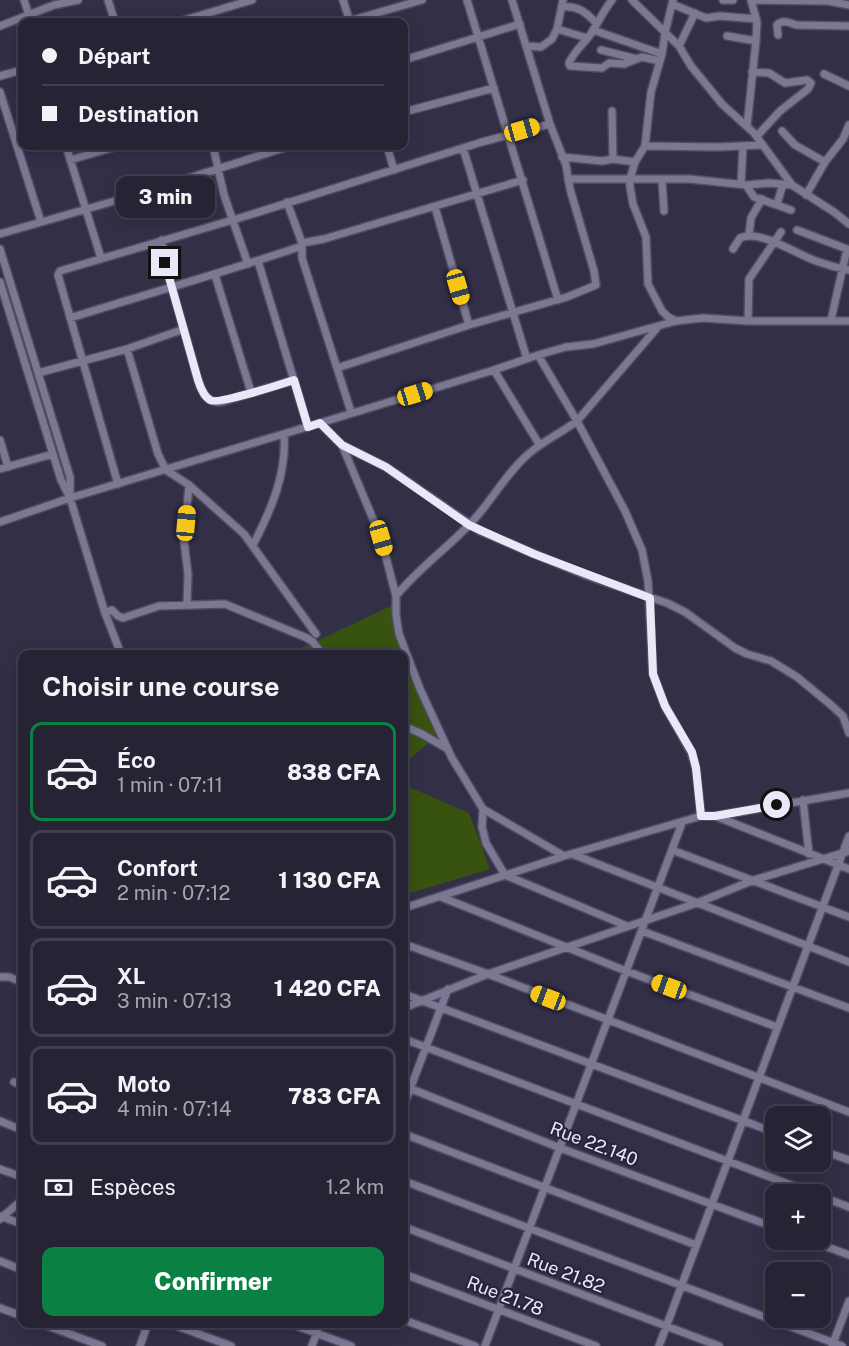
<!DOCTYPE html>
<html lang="fr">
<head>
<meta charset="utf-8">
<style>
  body { margin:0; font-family:"Public Sans",sans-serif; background:#322f41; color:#f1f3f6; height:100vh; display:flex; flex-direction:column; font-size:22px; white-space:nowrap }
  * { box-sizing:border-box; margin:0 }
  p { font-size:20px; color:#a4a4ad }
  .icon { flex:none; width:33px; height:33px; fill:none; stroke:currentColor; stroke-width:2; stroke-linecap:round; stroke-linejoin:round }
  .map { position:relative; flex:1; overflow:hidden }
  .panel { position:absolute; left:18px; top:650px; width:390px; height:678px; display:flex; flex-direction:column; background:#262335; border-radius:12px; box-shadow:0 3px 15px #0003,0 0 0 2px #424050 }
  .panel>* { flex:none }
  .hud { position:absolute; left:18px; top:18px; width:390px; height:132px; border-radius:12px; box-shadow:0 3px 15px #0003,0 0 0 2px #424050; display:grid; align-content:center; height:132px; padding:0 24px; background:#262335 }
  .fabs { position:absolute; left:765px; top:1106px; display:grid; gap:12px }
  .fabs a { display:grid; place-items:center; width:66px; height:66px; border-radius:12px; background:#262335; box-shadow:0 3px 15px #0003,0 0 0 2px #424050; font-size:30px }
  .end { position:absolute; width:27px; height:27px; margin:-14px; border:8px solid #eae8f8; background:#111; box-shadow:0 0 0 3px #111 }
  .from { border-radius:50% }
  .bubble { position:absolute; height:42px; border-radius:12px; background:#262335; box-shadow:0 3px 15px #0003,0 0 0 2px #424050; font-size:20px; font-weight:800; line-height:42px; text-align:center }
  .car { position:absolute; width:18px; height:36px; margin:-18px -9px; border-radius:8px; box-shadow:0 0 4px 2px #0007; background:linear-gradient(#f5c518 24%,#345 0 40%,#f5c518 0 76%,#345 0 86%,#f5c518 0) }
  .hud b { display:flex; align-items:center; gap:21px; height:57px; font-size:22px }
  .hud b+b { border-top:2px solid #424050 }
  .hud i { width:15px; height:15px; background:#f1f3f6 }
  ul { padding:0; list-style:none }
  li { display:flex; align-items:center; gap:18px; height:99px; margin:0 12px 9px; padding:0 12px; border:3px solid #424050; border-radius:12px }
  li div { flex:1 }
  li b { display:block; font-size:22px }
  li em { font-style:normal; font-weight:800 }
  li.current { border-color:#0b8043 }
  li>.icon { width:54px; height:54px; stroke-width:1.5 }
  h2 { padding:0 24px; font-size:27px; line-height:72px }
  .pay { display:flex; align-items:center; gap:15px; height:66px; padding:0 24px; font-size:22px }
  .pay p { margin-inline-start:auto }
  .primary-button { display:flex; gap:12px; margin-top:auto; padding:12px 24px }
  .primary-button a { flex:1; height:69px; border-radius:12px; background:#0b8043; color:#fff; font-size:24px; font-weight:800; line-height:69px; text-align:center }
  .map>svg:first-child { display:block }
  .green { fill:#37530f }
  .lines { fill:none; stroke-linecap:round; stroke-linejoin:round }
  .minor-casing { stroke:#504d61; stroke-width:10 }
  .minor { stroke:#7b7894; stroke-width:7 }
  .route { stroke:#eae8f8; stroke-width:8 }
  .labels { text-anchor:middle; stroke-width:4.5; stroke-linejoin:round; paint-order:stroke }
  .street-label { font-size:18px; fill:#eae8f8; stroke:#28253c }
</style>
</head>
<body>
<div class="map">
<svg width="849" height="1346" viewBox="0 0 849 1346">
  <rect width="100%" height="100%" fill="#322f47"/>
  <!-- green -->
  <path class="green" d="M391,606L436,736L409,760L407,786L469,813L490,869L404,895V654H289Z"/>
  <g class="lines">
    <defs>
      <path id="minor" d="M24,0L29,15
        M108,0L115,22
        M343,0L350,22
        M467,0L558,300
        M612,0C604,10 599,21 592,32C585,43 574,51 569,63L570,66L602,68L609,63L624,64L642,57L660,61
        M632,0L679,46L691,66L722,104L754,133L792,185L834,212L849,224
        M673,0L665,33L662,54L651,92L645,146L635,162L630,179V187L633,204L646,237L648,284L662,311L668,317L676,321
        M723,0H733
        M751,0L828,1L849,5
        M672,4L706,18L720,16L756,19
        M562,7C577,5 586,12 596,23
        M349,21L422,0
        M178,22L252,0
        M0,26L54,5L78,0
        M557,29L587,38
        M593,30L662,54
        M778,35L777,25C783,19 790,23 796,25L849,26
        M727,36L756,41L757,22L751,0
        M526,46L541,47L552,39L557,29L563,0
        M679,46L695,13
        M601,50L637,59
        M404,60L520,24
        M752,72L769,73L785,83L807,80L811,83L808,89L780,111L757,136
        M824,74L849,86
        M0,76L22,70
        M0,92L41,222
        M612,111L613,159
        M404,112L494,88
        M747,126L756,41
        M782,131L795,145L825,162
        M66,146L101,258
        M213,146L224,195L248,264
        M387,146L394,170
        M645,146L718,147L763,145
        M463,148L527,359
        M562,157L602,161L613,159L635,162
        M70,160L118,146
        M568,179H690L746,185L769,183L792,185
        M662,180L664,211
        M741,184L743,146
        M746,185L754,197L791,210
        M806,195L825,162L843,139L849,125
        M287,202L302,243V258L351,412
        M777,204L783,184
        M435,207L469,325
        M797,230L847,249L831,320
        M0,234L132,196L290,146
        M749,235L751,218L762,199
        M162,240L165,263L198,380C202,392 206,403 221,402L294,380
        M302,243L324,239L523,180
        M0,249L70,477V495
        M733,249L740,238C760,229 796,254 816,261C827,265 838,268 849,270
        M258,261L308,427
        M215,275L251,392
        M0,282L61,480L70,498L105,613L121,654
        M70,318C147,294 225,272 302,246
        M748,321L749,279L781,232
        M127,349L158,454L166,470L189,485L244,534L316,634
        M538,355L577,421L625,511L642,550L648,581L653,674L665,706L691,752L696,768L701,816
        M337,368L469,325L567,297L596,285L594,271L570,189L566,165L550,124L512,0
        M494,370L539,444
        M38,373L127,349L184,329
        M320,423L342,445L386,467L480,531L585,575L667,603L685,612L735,648L747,654L771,661L797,677L831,705L843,716L849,733
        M0,440L8,467
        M342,445L381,538L396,596V615L399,634L420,689L452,758L483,809L564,856
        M0,469L53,454
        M118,484L58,275L60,271L246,216L482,142L550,124
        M0,522L70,498L320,423L494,370L538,355L566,347L593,344L676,321L703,318L748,321H849
        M253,545C271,510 287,474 284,434
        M396,596C418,569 445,550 469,525C489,505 503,478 524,458C540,442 560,434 577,421L657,328
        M187,604L188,574L184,541L189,485
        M105,613L112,610L118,616L123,618L159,606L225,604L307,638L313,642L322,654
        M404,726L422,734L446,748
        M803,800L809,854
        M483,809L482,827L486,843L505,875L627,926
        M715,816L849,869
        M672,850L849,917
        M572,854L849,962
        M441,897L626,971L777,1027
        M404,908L564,856L701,816H715L849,793
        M642,931L849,1008
        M404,944L488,974L849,1112
        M0,977H9L22,982
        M404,994L776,1133
        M404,1008L488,974L697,903L754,880L849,851
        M404,1039L815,1194
        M14,1082L22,1085
        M404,1086L560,1148L776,1228
        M404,1105L448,989
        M0,1121L22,1130
        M404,1134L696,1245
        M820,1150L849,1160
        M0,1169L22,1177
        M404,1181L842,1346
        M820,1196L849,1207
        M0,1216L22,1224
        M0,1219L22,1200
        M404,1227L719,1346
        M806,1239L849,1255
        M0,1261L22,1270
        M404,1274L596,1346
        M0,1308L22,1316
        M404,1320L475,1346
        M40,1323L102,1346
        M169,1323L231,1346
        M289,1323L351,1346
        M140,1346L148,1323
        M312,1346L320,1323
        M485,1346L682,823
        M659,1346L849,836
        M832,1346L849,1301"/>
    </defs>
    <!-- minor casing -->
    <use href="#minor" class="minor-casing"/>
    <!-- minor -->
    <use href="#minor" class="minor"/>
  </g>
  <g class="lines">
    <!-- route -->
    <path class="route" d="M165,263L198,380C200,386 203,396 210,400C217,405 282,384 294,380L308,427L320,423L342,445L386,467L469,525L534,554L650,598L653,674L665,706L692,752L696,768L701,816H715L777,805"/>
  </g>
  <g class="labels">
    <!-- street labels -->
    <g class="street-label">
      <text transform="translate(594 1144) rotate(21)" y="6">Rue 22.140</text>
      <text transform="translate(566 1273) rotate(21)" y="6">Rue 21.82</text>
      <text transform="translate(505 1296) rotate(21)" y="6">Rue 21.78</text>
    </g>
  </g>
</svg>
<div class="fabs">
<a><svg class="icon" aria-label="layers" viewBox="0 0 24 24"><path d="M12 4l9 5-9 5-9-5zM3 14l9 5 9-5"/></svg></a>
<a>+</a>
<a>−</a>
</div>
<i class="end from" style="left:777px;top:805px"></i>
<i class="end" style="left:165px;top:263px"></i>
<div class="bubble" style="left:116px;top:176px;width:99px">3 min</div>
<i class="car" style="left:522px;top:130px;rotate:74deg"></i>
<i class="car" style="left:458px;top:287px;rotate:164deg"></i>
<i class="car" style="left:415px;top:394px;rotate:73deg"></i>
<i class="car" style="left:186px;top:523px;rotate:5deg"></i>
<i class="car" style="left:381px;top:538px;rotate:164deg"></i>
<i class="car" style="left:669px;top:987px;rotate:290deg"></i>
<i class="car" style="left:548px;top:998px;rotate:291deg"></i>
<div class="hud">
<b><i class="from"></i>Départ</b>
<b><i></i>Destination</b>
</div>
<section class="panel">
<h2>Choisir une course</h2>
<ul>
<li class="current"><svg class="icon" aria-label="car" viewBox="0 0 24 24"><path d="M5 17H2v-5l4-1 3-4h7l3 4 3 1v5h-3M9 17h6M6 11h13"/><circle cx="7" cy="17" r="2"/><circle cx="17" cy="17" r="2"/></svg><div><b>Éco</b><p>1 min · 07:11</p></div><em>838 CFA</em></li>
<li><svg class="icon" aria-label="car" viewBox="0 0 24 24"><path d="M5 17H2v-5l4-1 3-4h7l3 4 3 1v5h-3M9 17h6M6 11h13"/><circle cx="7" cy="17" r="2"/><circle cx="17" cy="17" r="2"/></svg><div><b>Confort</b><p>2 min · 07:12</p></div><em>1 130 CFA</em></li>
<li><svg class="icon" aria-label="car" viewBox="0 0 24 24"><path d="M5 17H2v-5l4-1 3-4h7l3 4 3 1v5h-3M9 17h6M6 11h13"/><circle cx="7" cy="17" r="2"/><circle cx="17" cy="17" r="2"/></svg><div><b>XL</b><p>3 min · 07:13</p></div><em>1 420 CFA</em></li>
<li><svg class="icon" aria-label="car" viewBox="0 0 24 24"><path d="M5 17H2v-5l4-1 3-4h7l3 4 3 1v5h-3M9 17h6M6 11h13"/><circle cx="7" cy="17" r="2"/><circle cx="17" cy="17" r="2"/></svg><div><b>Moto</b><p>4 min · 07:14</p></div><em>783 CFA</em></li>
</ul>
<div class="pay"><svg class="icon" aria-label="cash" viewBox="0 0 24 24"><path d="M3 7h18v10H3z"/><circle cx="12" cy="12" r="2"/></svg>Espèces<p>1.2 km</p></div>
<div class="primary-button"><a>Confirmer</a></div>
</section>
</div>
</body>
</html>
